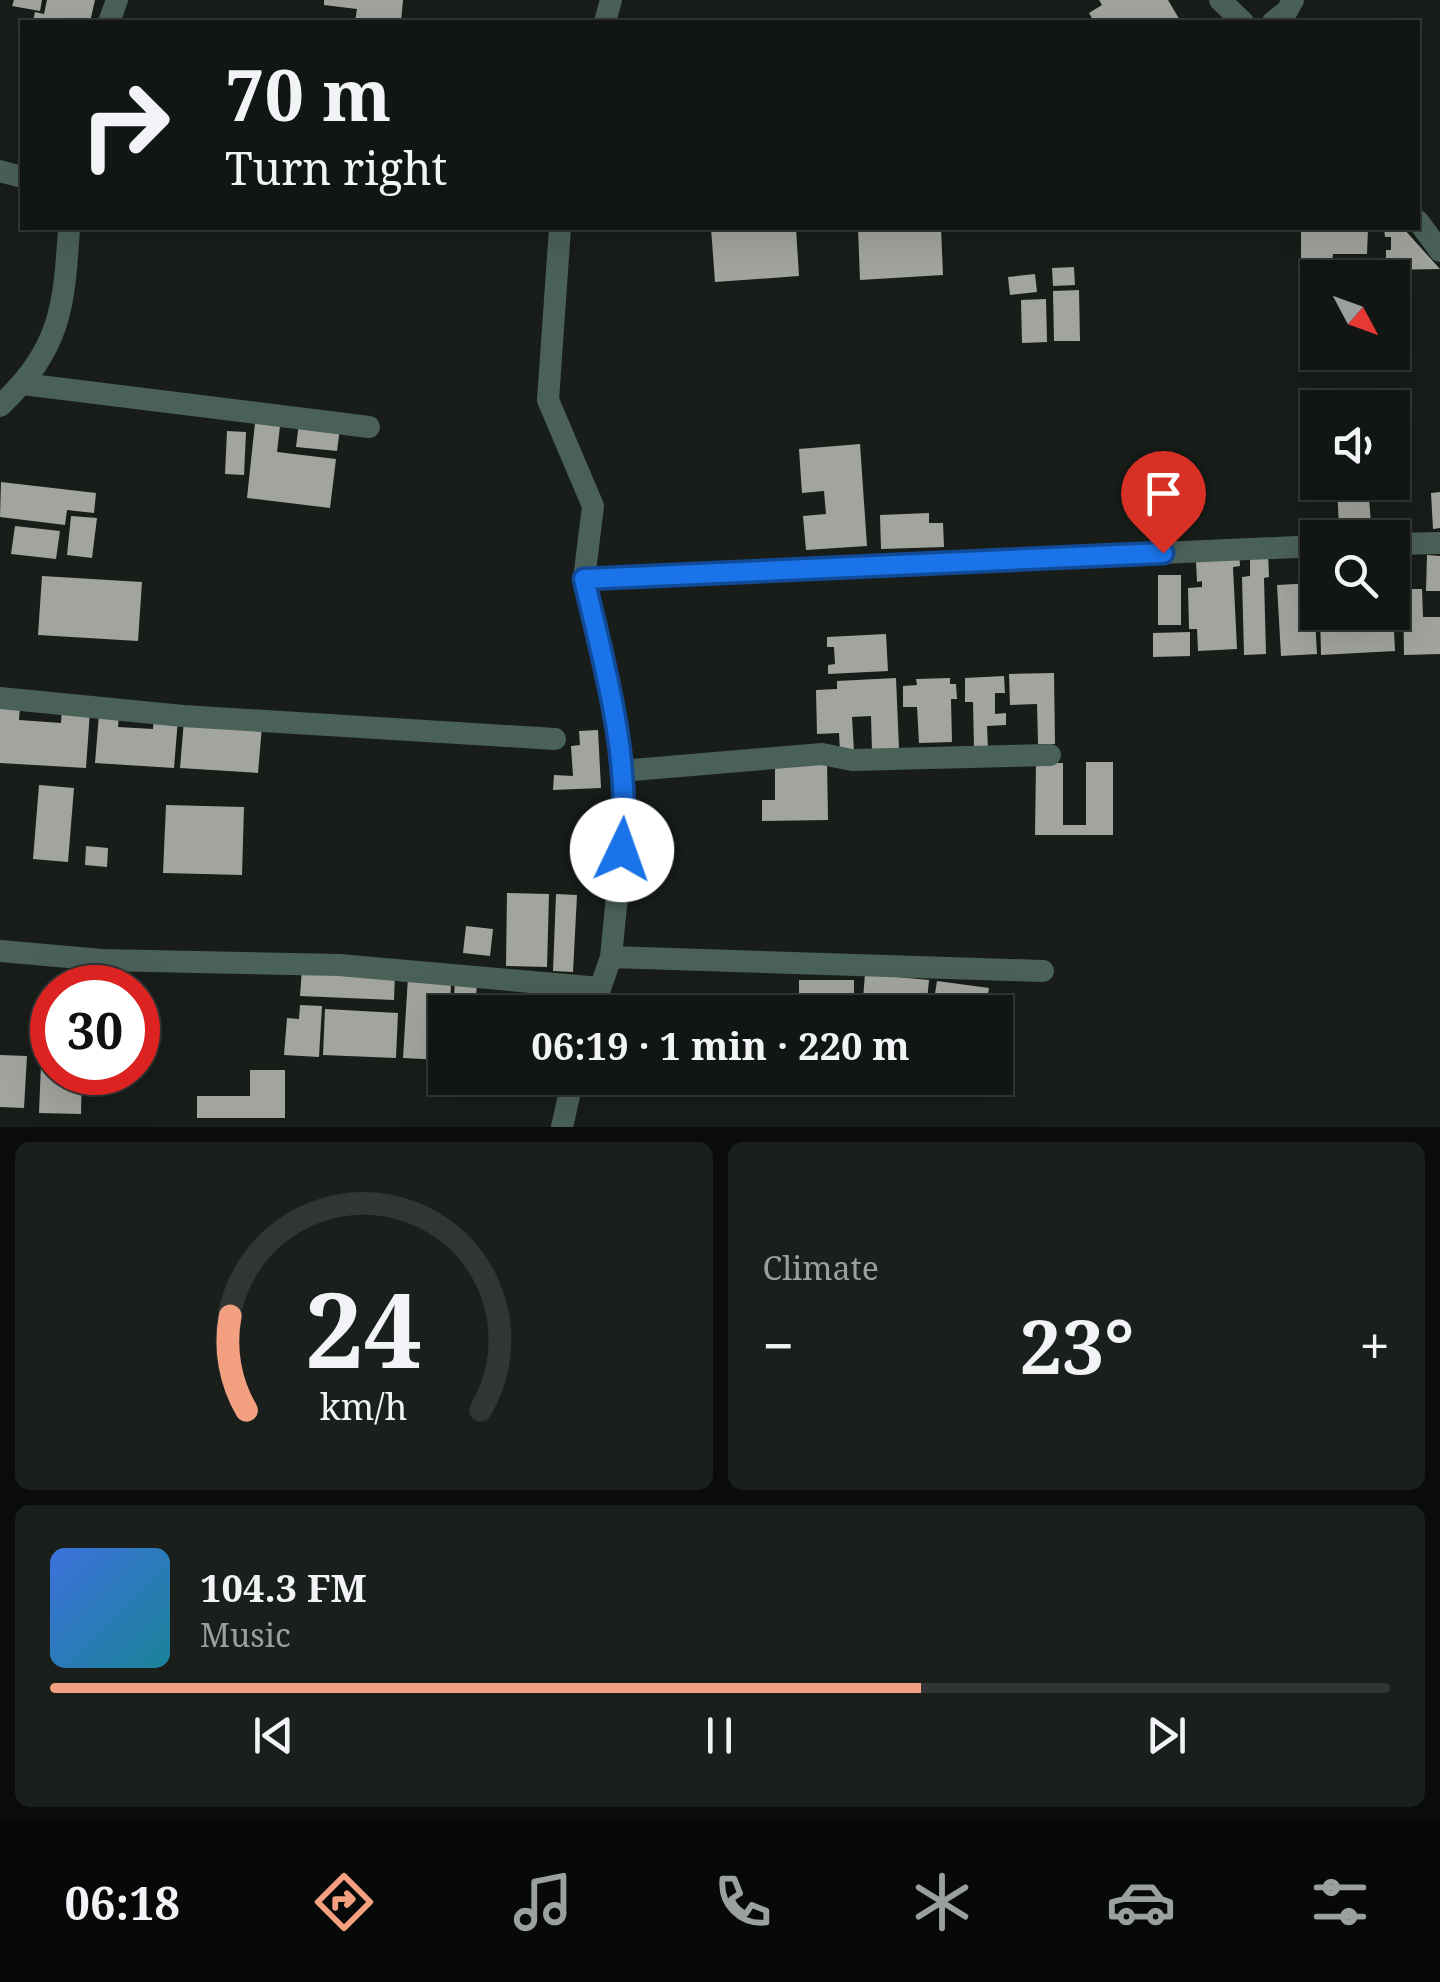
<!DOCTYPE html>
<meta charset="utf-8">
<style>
:root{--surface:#121613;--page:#1b1f1c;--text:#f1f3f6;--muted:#9c9fa0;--line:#313533;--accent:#f2a080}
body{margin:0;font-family:"Noto Serif",serif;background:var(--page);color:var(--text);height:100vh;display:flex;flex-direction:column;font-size:38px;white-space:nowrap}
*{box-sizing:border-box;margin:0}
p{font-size:32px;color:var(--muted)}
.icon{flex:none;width:55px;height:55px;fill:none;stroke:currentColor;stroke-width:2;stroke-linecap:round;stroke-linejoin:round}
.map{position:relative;height:1127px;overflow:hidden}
.sheet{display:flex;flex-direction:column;gap:15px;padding:15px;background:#0a0c0a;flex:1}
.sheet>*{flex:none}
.hud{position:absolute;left:20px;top:20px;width:1400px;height:210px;border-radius:0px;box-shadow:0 10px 40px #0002,0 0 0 2px var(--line);background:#121613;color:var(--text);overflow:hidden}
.needle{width:65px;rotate:131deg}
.fabs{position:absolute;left:1300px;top:260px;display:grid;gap:20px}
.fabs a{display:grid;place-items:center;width:110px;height:110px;border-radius:0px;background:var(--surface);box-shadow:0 10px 40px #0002,0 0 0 2px var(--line);font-size:50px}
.speed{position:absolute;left:30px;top:965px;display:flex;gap:20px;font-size:50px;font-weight:700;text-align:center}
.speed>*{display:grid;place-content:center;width:130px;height:130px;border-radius:50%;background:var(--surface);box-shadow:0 10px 40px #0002,0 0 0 2px var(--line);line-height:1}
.speed .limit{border:15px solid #d22;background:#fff;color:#111}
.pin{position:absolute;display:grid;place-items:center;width:85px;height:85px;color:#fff;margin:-102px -42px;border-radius:50% 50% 50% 0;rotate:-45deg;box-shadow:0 0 10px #0007}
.pin .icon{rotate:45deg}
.me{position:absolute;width:110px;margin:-55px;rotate:3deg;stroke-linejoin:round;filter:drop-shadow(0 0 8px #0008)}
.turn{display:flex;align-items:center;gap:35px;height:210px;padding:0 40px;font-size:45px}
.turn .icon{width:130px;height:130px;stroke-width:2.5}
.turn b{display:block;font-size:70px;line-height:85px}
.big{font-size:75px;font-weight:700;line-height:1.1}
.sheet .tile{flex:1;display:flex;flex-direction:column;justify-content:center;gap:15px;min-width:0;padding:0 35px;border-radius:15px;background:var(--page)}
.sheet .dial{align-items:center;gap:0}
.dial svg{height:260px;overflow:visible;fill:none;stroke:var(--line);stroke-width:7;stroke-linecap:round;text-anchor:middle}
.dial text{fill:var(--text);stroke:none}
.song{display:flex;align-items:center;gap:30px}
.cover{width:120px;height:120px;border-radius:15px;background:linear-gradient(135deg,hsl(220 70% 55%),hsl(190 70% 35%))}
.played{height:10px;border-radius:5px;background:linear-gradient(90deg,var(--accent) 65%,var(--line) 65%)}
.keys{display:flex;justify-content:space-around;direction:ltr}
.heat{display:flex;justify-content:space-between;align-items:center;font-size:55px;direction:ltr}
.sheet .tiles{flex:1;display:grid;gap:15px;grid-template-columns:1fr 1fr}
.tile:last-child{grid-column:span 2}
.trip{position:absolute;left:428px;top:995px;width:585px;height:100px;border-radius:0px;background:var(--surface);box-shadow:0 10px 40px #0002,0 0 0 2px var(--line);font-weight:700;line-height:100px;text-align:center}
.dock{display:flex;height:160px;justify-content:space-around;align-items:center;background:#070908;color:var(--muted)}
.dock .icon{width:70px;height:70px}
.dock .active{color:var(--accent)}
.dock b{font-size:45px;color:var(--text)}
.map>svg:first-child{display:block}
.building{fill:#a2a59e}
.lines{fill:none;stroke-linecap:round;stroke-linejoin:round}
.street{stroke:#4a6159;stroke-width:22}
.route-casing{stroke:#114b97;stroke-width:25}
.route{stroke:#1a73e8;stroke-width:18}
</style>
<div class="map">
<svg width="1440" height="1127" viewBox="0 0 1440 1127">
<rect width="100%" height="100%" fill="#181d19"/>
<path class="building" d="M14 0H42L40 11 12 6Z
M47 0H95L90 22H33L35 12 44 14Z
M324 0H403L401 22H355L357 9 324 5Z
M1099 0H1168L1181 22H1094L1089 13 1102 5Z
M711 228H796L799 276 715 282Z
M858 228H941L943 275 860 280Z
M1307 228H1368L1367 254H1333L1332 261H1301V231H1307Z
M1384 228H1403L1440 269 1386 270V250H1391V237H1385Z
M1074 267 1075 285 1053 286 1052 268Z
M1035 274 1037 292 1010 295 1008 277Z
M1079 290 1080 341H1054L1053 291Z
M1046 299 1047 342 1022 343 1021 300Z
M255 423 280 426 277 452 336 459 330 508 247 498Z
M299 423 340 428 337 451 296 447Z
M227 431 246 432 244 475 225 474Z
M860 444 867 546 806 550 803 516 826 514 824 491 802 493 799 449Z
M1 482 96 493 94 513 67 510 65 525 0 517Z
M1368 485 1371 524 1339 527 1337 487Z
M1440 492V528L1433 529 1431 493Z
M929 513V523H943L944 547 881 549 880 515Z
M71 516 97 518 92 558 67 555Z
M15 526 60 531 56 559 11 554Z
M1239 552 1240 566 1233 567 1237 649 1198 651 1197 629H1189L1188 588 1202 587V581L1197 582 1196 561Z
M1268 552 1269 577 1264 578 1266 654 1244 655 1242 577 1250 576V553Z
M1427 555 1440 556V591H1426Z
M1158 575H1181V625H1158Z
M42 576 142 582 138 641 38 635Z
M1313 583 1317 654 1281 656 1277 585Z
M1403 589H1422L1423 617H1440V654L1404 655Z
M1320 612H1393L1395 651 1321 655Z
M1190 632V656L1153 657V633Z
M886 634 888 671 828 674V665L835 664 834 647H827V637Z
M1054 673 1055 744H1038L1037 704 1010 705 1009 674Z
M1004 676 1005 693H995V714L1006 713V725L987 726 988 749H974L973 702H965V678Z
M896 678 899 749 872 751 871 716 852 717 854 752H840L839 733 817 734 816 690 837 689V681Z
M950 678V684H956L957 699H951L952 742 919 743 917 707H903V686L917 685 916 679Z
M0 704 20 706 19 720 61 723 62 709 90 711 86 768 0 763Z
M99 714 119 715 118 727 153 729 154 717 178 719 174 768 95 763Z
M184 720 262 726 258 773 180 768Z
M598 730 601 788 553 790 554 775 573 776 571 746 580 745 579 731Z
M827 760 828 820 762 821V800H775V761Z
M1086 762H1113V835H1035L1036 763H1063V825H1086Z
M39 785 74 788 68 862 33 859Z
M166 805 244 807 242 875 163 873Z
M86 846 108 848 107 867 85 865Z
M507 893 549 894 547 967 506 966Z
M556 894 577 895 573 972 553 971Z
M466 926 493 929 490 956 463 953Z
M302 969 395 973 394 1000 300 996Z
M865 974 929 980 926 1012H862Z
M408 977 451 980 450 1012H445V1060L403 1058Z
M799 980H854V1012H799Z
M455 981 477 982 475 1012H453Z
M937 981 989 988 985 1012H932Z
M300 1005 322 1006 319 1057 284 1055 287 1018 299 1019Z
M325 1009 398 1013 396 1058 323 1055Z
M0 1055 27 1056 24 1108 0 1107Z
M41 1064H52V1072H82L81 1114 39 1113Z
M250 1070H285V1118H197V1096H250Z"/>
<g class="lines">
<path class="street" d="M1220 0 1243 22
M109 22 117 0
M605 22 611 0
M1273 22 1287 11 1293 0
M0 171 22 177
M1418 221 1440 251
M560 228 548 400 593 506 584 579 616 719 625 814 611 957 592 1012
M23 384 369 427
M0 406C61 348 64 308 69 228
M1392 544 1440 543
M584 579 1318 546
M0 698 183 716 555 739
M621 771 822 754 852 760 1050 755
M0 951 102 960 339 965 600 988
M611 957 1043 971
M562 1127 573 1078"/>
</g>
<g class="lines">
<defs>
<path id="route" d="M622 850C631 758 605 668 584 579L1163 553"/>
</defs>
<use href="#route" class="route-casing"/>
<use href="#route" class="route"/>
</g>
</svg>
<div class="fabs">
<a><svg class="needle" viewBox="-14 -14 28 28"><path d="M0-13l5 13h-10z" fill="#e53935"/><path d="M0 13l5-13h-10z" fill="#9c9fa0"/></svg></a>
<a><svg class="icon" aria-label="sound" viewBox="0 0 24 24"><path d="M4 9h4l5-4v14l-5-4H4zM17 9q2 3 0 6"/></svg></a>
<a><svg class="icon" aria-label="search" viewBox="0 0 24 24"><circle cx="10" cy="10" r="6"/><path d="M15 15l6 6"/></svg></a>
</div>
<div class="speed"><div class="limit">30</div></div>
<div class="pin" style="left:1163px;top:553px;background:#d93025"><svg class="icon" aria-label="arrive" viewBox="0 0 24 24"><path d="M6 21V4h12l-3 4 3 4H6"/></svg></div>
<svg class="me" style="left:622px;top:850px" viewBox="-20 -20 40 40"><circle r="19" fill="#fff"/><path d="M0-13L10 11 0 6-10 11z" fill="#1a73e8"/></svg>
<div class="trip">06:19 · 1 min · 220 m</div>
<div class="hud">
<div class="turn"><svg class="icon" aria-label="right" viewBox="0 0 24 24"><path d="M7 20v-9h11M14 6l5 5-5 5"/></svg><div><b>70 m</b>Turn right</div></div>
</div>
</div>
<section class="sheet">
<div class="tiles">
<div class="tile dial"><svg viewBox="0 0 100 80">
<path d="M14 69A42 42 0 1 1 86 69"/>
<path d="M14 69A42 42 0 0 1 9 40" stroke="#f2a080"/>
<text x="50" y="56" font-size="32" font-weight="700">24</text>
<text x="50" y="72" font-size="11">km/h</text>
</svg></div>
<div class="tile"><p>Climate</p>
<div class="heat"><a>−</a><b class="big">23°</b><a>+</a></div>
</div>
<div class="tile">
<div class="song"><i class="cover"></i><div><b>104.3 FM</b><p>Music</p></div></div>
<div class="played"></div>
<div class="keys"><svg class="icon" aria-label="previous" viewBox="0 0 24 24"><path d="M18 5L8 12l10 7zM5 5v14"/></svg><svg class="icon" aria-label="pause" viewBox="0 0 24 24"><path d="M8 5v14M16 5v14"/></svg><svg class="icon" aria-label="next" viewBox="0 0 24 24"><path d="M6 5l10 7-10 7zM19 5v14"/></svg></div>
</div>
</div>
</section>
<nav class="dock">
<b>06:18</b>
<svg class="icon active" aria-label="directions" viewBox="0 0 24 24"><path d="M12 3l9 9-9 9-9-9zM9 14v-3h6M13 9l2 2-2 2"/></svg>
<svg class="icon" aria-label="music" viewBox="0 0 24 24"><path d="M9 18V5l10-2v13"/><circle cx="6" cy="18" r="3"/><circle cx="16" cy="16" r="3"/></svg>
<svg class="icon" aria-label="phone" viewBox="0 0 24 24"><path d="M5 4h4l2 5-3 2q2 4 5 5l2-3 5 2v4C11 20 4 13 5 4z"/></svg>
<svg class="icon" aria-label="climate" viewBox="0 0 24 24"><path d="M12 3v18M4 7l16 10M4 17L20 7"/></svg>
<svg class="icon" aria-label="car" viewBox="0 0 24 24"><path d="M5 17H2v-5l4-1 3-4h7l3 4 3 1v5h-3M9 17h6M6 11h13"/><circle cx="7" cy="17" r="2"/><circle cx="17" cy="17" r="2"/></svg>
<svg class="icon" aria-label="filters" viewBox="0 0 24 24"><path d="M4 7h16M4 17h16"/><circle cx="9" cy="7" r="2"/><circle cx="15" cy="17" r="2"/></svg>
</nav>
